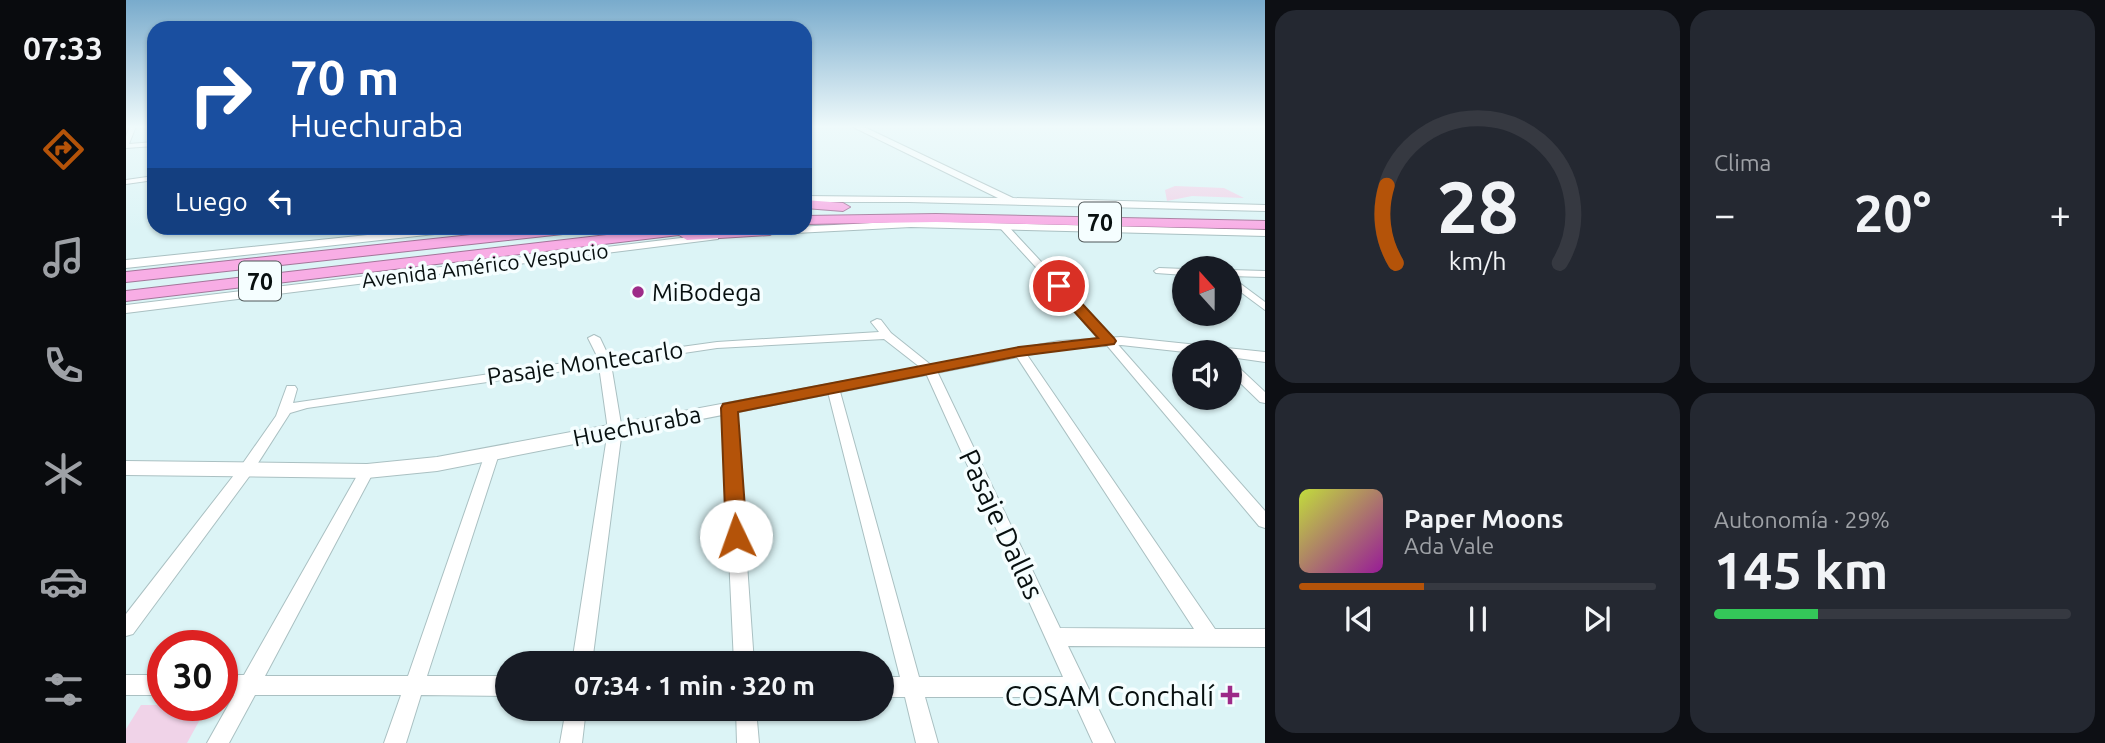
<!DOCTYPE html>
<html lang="es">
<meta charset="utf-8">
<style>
:root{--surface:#171b24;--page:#242831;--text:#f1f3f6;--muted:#9ea1a6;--line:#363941;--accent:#b45309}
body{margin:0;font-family:Ubuntu,sans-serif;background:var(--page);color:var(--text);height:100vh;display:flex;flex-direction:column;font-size:26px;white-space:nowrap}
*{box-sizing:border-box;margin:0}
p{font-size:23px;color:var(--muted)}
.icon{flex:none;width:38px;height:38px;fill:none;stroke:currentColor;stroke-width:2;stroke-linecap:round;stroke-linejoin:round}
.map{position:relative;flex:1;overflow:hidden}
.sheet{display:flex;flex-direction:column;gap:10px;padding:10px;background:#0d0f14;width:840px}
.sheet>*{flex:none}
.top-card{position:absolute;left:21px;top:21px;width:665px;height:214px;border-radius:21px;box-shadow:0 2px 5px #0004;background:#1a4fa0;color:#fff;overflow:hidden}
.needle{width:46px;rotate:339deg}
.buttons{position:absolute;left:1046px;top:256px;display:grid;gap:14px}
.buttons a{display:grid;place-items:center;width:70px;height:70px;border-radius:50%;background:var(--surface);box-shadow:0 2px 5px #0004;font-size:35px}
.speed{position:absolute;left:21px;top:630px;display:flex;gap:14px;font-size:35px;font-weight:700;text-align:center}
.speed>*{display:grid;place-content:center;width:91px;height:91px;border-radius:50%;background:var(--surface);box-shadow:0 2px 5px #0004;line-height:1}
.speed .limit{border:10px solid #d22;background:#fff;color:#111}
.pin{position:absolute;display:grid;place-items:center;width:60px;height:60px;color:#fff;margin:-30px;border:4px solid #fff;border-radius:50%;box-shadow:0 2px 7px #0007}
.me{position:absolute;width:77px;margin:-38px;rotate:357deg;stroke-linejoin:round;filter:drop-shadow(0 0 5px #0008)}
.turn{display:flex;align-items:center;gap:24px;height:147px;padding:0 28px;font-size:32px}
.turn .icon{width:91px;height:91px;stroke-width:2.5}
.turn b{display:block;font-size:49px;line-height:60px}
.then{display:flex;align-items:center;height:66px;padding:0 28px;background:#0003;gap:14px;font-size:26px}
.big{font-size:52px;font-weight:700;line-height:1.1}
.sheet .tile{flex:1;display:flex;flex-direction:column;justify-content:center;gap:10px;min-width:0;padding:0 24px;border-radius:21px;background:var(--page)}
.sheet .dial{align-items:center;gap:0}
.dial svg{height:182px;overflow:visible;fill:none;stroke:var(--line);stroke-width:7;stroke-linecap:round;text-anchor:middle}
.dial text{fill:var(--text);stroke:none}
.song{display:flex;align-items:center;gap:21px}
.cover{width:84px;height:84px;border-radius:10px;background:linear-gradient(135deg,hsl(70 70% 55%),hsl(300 70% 35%))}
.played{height:7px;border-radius:4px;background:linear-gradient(90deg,var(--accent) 35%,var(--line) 35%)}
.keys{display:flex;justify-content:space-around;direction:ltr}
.heat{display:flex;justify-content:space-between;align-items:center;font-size:38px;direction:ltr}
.charge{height:10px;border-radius:5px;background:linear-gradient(90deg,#34c759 29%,var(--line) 0)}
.sheet .tiles{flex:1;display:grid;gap:10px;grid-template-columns:repeat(2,1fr)}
.trip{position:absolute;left:369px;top:651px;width:399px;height:70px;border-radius:35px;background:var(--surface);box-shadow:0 2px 5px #0004;font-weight:700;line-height:70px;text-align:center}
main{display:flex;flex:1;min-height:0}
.tabs{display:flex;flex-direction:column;width:126px;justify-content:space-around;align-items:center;background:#090b0e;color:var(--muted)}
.tabs .icon{width:49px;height:49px}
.tabs .selected{color:var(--accent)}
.tabs b{font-size:32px;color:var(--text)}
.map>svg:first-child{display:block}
.green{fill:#f0d3e8}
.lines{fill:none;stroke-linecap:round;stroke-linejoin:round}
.street-casing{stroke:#aac0c2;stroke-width:2}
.secondary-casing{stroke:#aac0c2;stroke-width:2}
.highway-casing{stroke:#a4769a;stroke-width:2}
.street{fill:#fff;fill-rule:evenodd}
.secondary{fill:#fff;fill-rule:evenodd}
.highway{fill:#f8ade5;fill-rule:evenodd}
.route{fill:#b45309;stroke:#753606;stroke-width:2}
.poi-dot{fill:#9d2b88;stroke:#f5feff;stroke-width:2.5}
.labels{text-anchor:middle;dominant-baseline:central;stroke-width:7;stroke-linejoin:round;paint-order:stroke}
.far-street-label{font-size:21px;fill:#081010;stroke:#f5feff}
.shield{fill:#f5feff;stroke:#4f5758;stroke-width:2}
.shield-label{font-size:23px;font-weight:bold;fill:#081010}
.poi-label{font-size:24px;fill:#081010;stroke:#f5feff;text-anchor:start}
.street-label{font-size:24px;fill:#081010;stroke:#f5feff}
.near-street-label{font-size:28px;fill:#081010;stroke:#f5feff}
.near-poi-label{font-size:28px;fill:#081010;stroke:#f5feff;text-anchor:end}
</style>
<main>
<nav class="tabs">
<b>07:33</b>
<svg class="icon selected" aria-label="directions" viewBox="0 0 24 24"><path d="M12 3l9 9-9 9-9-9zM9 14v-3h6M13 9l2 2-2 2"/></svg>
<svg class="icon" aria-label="music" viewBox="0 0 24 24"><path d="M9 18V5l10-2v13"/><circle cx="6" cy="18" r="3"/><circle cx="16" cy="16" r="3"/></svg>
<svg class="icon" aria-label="phone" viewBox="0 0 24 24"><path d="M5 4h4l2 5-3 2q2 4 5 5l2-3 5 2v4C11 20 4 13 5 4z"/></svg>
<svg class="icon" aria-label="climate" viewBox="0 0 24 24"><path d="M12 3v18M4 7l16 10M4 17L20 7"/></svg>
<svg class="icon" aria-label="car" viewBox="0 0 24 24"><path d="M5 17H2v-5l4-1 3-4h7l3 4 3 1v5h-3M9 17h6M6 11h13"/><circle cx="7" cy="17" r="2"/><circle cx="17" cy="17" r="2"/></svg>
<svg class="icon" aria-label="filters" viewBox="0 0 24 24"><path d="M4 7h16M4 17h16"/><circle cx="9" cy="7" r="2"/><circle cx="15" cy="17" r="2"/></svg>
</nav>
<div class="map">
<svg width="1139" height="743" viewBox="0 0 1139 743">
<rect width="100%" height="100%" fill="#dcf4f6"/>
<path class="green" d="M1049 186 1098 188 1118 198 1066 196 1041 201 1039 190Z
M15 705H82L61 743H0V729Z"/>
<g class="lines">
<defs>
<path id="street" d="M4 126H10L3 144 28 142V146L0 148V136Z
M28 176V180L0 184V180Z
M878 224 881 225 987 339 1139 511V528L1133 526 979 343 875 229V225Z
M1033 268 1059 269V275L1030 273 1028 271Z
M1104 270 1139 271V277L1104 276Z
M1104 276 1139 302V310L1104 284Z
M751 319 755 320 765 333 810 369 934 628 1068 629 887 351 893 347 897 349 1089 629H1139V647L942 646 989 743H967L946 697H799L812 743H790L779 697H756V677H774L701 388 703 385 707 384 713 388 793 677H937L799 371 758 339 591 348 485 364 496 430 466 663H446L482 430 473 366 181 408 164 413 125 474 7 634 0 636V614L115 466 150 416 161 386H169L171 389 167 403 472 358 462 338 468 335 474 338 483 357 591 342 753 332 745 322Z
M1104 362 1108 363 1139 392V403L1134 402 1104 373Z
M603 404 610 408 628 663H608L596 408Z
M366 449 371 450 373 454 301 676H382V696L295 695 280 743H258L275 695H129L103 743H81L108 695H96V675H118L236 467 241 466 246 467 248 471 139 676H282L359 454 361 450Z
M0 675H37V695H0Z
M440 709H460L456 743H434Z
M610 709H630L633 743H611Z"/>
<path id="secondary" d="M725 126H736L887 198 1139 205V211L783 202H679V196L872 198Z
M785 221 1139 230V236L785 227 631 235 625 232 631 229Z
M309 228H342L336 231 0 268V260Z
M588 234 592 235V239L0 313V305Z
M995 337 1139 352V362L1104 357V352H1059L995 345 933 349 311 471 241 478 0 475V461L241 464 311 457 933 341Z"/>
<path id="highway" d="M679 200 717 203 724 207 717 211 679 208Z
M810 214 1139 221V229L810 222 679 224V216Z
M409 228H454L446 233 0 282V272Z
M541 228H650L652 230 644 235 561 240 553 235 0 301V291Z"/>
</defs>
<use href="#street" class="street-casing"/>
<use href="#secondary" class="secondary-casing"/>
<use href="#highway" class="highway-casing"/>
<use href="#street" class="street"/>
<use href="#secondary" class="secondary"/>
<use href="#highway" class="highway"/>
</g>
<linearGradient id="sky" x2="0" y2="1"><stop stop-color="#79abcc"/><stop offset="0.55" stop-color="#effafb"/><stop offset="1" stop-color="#effafb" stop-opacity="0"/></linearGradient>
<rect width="1139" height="230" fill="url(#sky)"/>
<path class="route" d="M933 282 937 283 988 338 990 341 988 344 893 356 612 412 621 536 618 542 610 544 603 542 600 536 595 408 597 404 893 347 972 338 928 289V283Z"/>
<g class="poi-dot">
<circle cx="512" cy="292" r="7"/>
<path d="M1100.5 684.5h7v7h7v7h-7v7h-7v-7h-7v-7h7z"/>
</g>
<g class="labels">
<g class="far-street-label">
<text transform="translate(359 265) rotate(-7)">Avenida Américo Vespucio</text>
</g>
<g class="shield">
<rect x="953" y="202.5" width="42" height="39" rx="5"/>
<rect x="113" y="261.5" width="42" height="39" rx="5"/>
</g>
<g class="shield-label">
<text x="974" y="222">70</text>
<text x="134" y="281">70</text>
</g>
<g class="poi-label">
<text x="526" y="292">MiBodega</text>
</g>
<g class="street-label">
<text transform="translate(459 363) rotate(-8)">Pasaje Montecarlo</text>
<text transform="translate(511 426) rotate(-11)">Huechuraba</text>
</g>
<g class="near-street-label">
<text transform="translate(876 524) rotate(65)">Pasaje Dallas</text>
</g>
<g class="near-poi-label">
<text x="1088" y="695">COSAM Conchalí</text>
</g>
</g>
</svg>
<div class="buttons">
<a><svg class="needle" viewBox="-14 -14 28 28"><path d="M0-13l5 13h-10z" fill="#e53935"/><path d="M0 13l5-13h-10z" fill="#9ea1a6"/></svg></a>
<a><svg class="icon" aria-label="sound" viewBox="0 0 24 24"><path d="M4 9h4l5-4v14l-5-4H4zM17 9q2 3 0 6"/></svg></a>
</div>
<div class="speed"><div class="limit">30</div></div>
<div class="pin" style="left:933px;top:286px;background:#d93025"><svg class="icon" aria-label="arrive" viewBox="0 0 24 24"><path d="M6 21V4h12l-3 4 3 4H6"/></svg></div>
<svg class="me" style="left:610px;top:536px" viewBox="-20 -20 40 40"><circle r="19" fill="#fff"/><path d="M0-13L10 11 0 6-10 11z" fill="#b45309"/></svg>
<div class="trip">07:34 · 1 min · 320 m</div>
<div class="top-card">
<div class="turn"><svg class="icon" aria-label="right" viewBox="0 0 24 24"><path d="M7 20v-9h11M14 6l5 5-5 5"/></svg><div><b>70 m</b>Huechuraba</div></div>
<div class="then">Luego<svg class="icon" aria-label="left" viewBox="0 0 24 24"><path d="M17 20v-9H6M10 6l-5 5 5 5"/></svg></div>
</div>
</div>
<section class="sheet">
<div class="tiles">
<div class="tile dial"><svg viewBox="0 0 100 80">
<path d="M14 69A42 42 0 1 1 86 69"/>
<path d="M14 69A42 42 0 0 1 10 35" stroke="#b45309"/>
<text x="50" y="56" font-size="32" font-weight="700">28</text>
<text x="50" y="72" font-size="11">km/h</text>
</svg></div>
<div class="tile"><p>Clima</p>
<div class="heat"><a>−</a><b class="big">20°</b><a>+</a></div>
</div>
<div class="tile">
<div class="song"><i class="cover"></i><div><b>Paper Moons</b><p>Ada Vale</p></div></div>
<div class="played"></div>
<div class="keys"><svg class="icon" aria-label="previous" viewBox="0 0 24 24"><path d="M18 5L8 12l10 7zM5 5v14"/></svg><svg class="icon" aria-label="pause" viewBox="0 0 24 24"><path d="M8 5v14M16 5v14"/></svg><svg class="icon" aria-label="next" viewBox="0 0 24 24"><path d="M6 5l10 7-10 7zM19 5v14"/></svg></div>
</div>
<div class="tile"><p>Autonomía · 29%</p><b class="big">145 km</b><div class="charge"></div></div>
</div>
</section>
</main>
